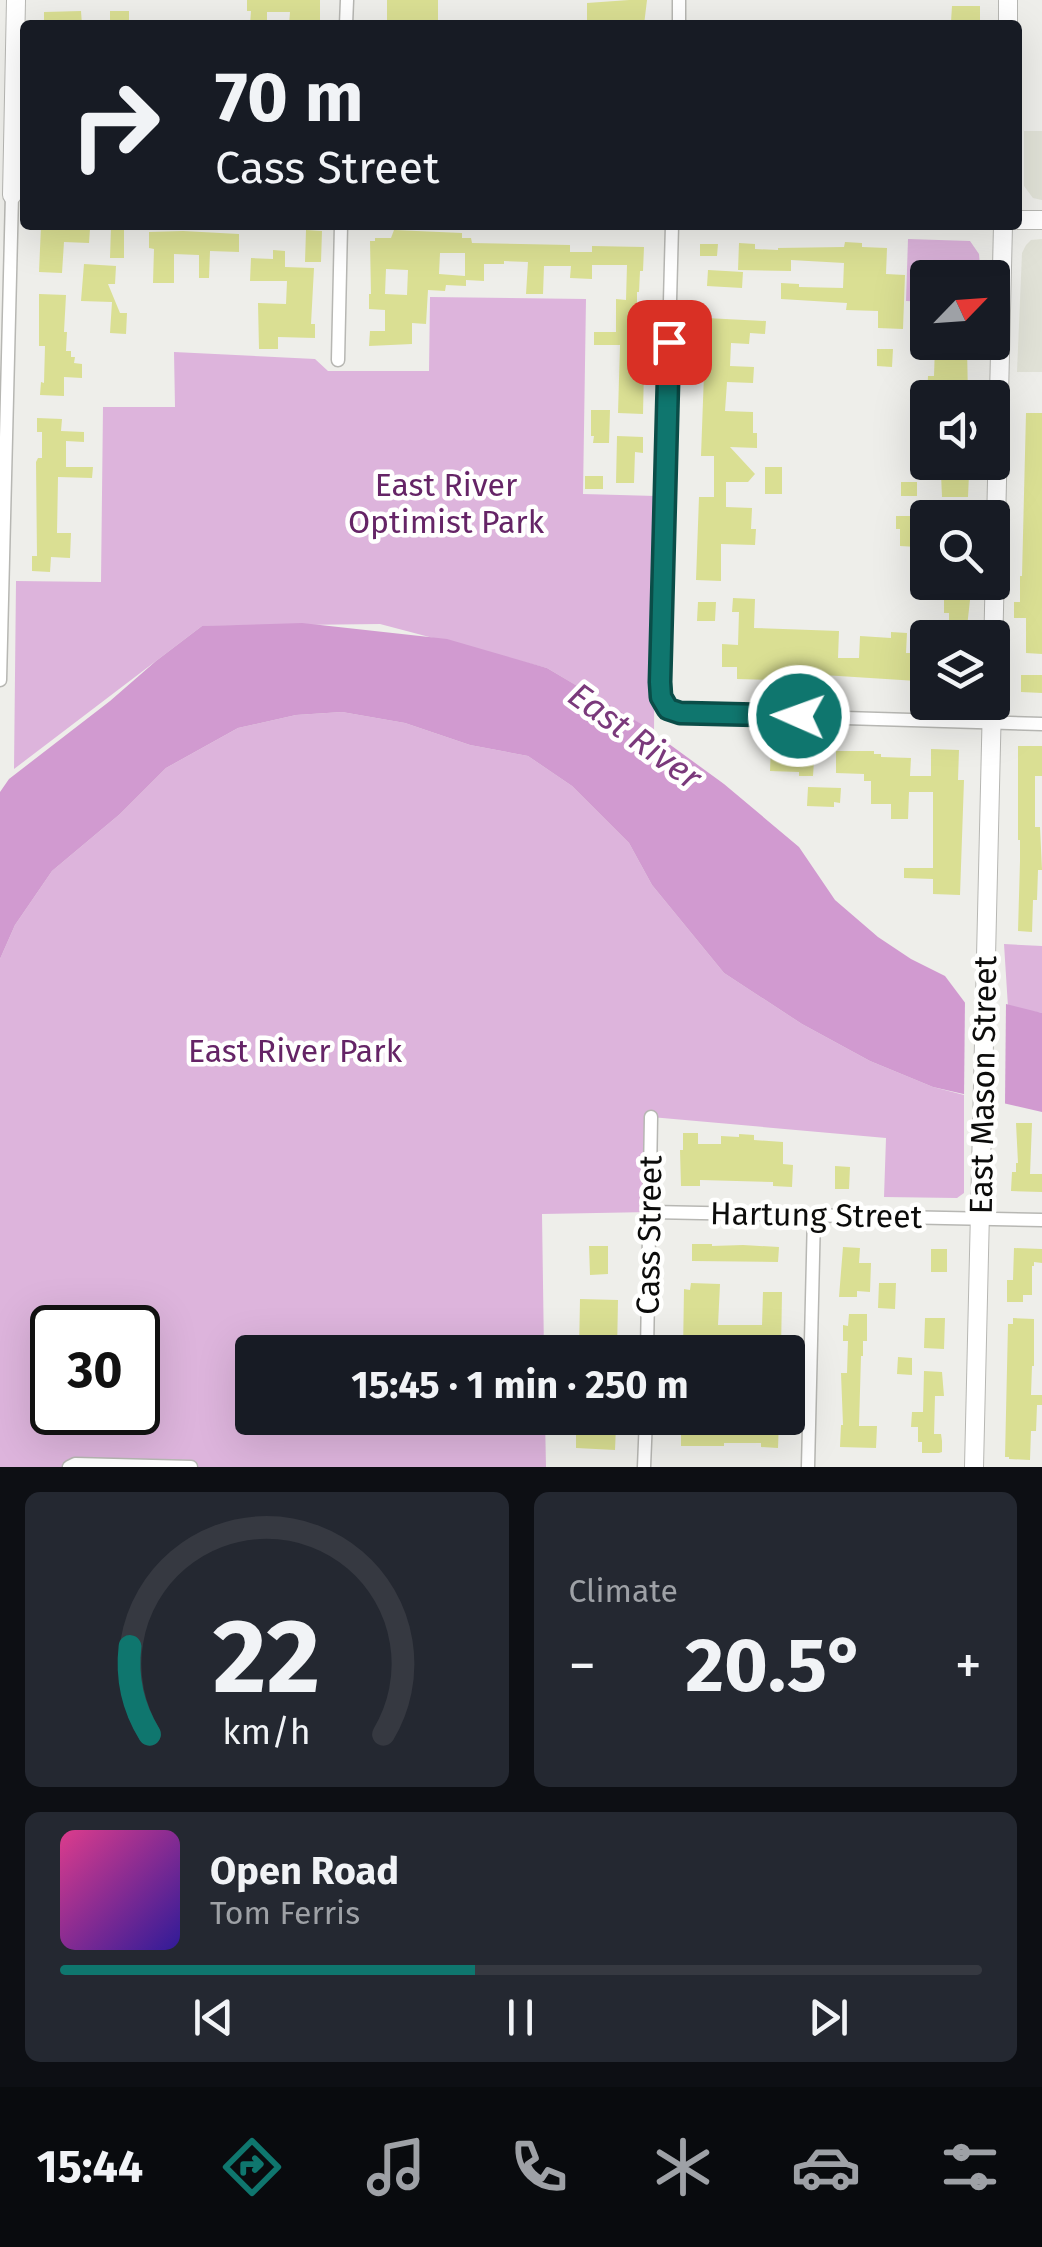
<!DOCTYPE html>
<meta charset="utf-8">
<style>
:root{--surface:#171b24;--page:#242831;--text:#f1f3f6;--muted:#9ea1a6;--line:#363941;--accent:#0f766e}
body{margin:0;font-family:"Fira Sans",sans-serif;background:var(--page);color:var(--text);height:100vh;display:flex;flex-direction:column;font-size:38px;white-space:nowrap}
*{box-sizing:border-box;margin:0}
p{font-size:32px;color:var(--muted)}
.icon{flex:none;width:55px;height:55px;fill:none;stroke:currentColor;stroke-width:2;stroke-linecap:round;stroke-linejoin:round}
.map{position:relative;height:1467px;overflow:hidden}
.details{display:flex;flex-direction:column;gap:25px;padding:25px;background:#0d0f14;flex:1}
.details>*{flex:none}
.banner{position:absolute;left:20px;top:20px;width:1002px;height:210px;border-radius:10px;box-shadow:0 10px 40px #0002;background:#171b24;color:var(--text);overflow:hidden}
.needle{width:65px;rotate:65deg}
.controls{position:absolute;left:910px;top:260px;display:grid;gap:20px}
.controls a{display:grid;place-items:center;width:100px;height:100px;border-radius:10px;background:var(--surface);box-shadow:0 10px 40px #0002;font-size:50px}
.speed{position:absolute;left:30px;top:1305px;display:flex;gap:20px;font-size:50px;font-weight:700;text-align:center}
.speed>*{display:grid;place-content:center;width:130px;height:130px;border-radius:50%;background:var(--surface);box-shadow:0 10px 40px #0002;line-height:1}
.speed .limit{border:5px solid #111;border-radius:15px;background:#fff;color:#111}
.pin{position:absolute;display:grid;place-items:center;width:85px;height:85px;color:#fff;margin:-42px;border-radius:20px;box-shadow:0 5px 15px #0006}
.me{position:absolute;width:110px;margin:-55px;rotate:272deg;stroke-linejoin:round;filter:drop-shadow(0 0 8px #0008)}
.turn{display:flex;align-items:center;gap:35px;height:210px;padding:0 30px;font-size:45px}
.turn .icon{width:130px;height:130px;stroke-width:2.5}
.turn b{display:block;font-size:70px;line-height:85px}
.big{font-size:75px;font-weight:700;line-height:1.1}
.details .widget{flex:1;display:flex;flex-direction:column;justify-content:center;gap:15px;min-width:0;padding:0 35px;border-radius:15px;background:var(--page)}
.details .dial{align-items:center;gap:0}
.dial svg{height:260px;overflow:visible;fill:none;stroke:var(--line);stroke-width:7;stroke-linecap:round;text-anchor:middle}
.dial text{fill:var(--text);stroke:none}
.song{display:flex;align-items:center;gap:30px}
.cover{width:120px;height:120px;border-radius:15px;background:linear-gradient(135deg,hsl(330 70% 55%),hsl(250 70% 35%))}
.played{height:10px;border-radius:5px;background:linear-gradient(90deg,var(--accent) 45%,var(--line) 45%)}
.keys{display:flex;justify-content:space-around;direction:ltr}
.heat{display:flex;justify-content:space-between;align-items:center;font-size:55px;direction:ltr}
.details .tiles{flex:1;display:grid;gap:25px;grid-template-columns:1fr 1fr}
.widget:last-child{grid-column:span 2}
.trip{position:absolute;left:235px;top:1335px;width:570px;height:100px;border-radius:10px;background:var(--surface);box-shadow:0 10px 40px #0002;font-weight:700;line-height:100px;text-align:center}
.tab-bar{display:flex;height:160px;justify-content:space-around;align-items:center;background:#090b0e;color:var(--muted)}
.tab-bar .icon{width:70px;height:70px}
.tab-bar .current{color:var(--accent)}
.tab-bar b{font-size:45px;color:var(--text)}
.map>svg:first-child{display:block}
.built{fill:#e1e2d7}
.green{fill:#ddb4dc;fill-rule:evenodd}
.water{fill:#d19ad0}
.pier{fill:#eeeeea}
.building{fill:#dadf93;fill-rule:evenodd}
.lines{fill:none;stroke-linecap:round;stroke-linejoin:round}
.street-casing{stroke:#b7b7b3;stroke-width:15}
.secondary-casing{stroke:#b7b7b3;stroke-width:20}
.street{stroke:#fff;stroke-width:12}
.secondary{stroke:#fff;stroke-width:18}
.route-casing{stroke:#0a4d48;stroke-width:25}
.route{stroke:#0f766e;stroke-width:18}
.labels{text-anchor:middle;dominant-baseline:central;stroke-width:9;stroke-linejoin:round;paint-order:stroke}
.park-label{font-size:32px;fill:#652466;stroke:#fffffe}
.street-label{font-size:32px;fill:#0c0c0b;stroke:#fffffe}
.water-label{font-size:35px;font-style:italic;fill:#7a397b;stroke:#fffffe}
</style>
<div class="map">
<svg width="1042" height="1467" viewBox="0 0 1042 1467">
<rect width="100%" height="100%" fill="#eeeeea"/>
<path class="built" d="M1024 131H1042V200L1033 198 1024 186Z
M1042 239V372H1017L1022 253 1026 245 1031 240Z"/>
<path class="green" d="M908 239 970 241 979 254 981 277 928 278 927 302 906 301Z
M430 297 586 299 583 494 656 496 654 732 547 668 380 624 202 626 14 769 16 581 101 582 103 407H175L174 352 315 359 328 371H429Z
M342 712 405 723 470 745 528 756 572 786 629 843 652 885 724 973 802 1024 870 1061 933 1087 964 1095V1193L957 1198 884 1197 886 1138 651 1117V1212L542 1214 544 1352H252V1418H545L546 1467H0V959L15 925 52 871 120 814 166 768 238 728 296 715ZM52 1328H138V1412H52Z
M1004 944 1042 946V1013L1008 1007Z"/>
<path class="water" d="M302 623 447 639 547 668 643 725 724 784 799 847 835 900 878 937 911 959 945 976 966 1004 986 999 1042 1013V1112L933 1087 870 1061 802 1024 724 973 652 885 629 843 572 786 528 756 470 745 405 723 342 712 296 715 238 728 166 768 120 814 52 871 15 925 0 959V792L9 779 110 701 156 661 202 626Z"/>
<path class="pier" d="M965 999 1006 1001 1005 1104H983L964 1100Z"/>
<path class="building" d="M247 0H320V25H289L290 12H267V25H250L251 11H247Z
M387 0H438V25H387Z
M629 0H647L644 25H587V3Z
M952 6H980V23L951 22Z
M81 11 82 25 44 24V12Z
M110 11H129V25H110Z
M41 226 90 229 89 243 64 242 62 273 39 272Z
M111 227H124V258H110Z
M306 230 322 231 321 262H305Z
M394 230 462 233V238H471L472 243 570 245V252H592V246L644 247 643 271H640L639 292H637V368H644L643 414 618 413 620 345H594V332H616V299L626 300 627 265H592V279L570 278 571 266H544L543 294H526L528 262 504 261V264H484V281L466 280V286L446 285 445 291 428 290 426 324 412 323V344L369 346 370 331H385V310L369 309V294H371L370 241H375V238H391ZM440 253H465V276L439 274ZM386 269 408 270 407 295 385 294Z
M183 231 239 234V252L210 251 209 278H199V255L174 254V283H153L154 249 149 248V232Z
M845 242 862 243V247L887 248 886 274 905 275 903 329 878 328V311L846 310 847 303 781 299V283L799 284V287L843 288 844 263 791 260V271L738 270 739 243 755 244V249L778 250V248L844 247Z
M700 244H718L717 256H700Z
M273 250 285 251V267L314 268 311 324H315V338L278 337V349H259L258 303 286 304 287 281H250L251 258 273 259Z
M84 264 116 266 115 284H108L120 313H127L126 334 110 333 112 302 81 301Z
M708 270 743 272 742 288 707 286Z
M39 294 66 295 64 332H67L66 351H71V357H75L74 363 82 364V378L64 377V396L40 395 41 382 44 383 45 346H39Z
M706 318 766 321 765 334 750 333 749 344 731 343 730 366 754 367 753 383 727 382 725 411 753 412V433H757V448L730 447 755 474 748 482H726V507L752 508 751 529H756L755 545 721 544V581L696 580 699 497H714V456H701Z
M935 345 961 346V348H967L968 396 927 395 928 376H934Z
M877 349H893L892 367 877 366Z
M591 410H610L609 443H593L594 436H591Z
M1026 413H1042V654L1026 653V618H1014V602H1020V576H1022Z
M37 418 62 419 61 431 84 432V442L66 441V467H93L92 478 58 477 57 533H71L70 558 51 557 50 572 32 571V556H37L36 462 38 458H42V432H37Z
M617 436 643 437V453L635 452 634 483H616Z
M765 467H782V494H765Z
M941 474H969L968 497H942Z
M585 476H603V489H585Z
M901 482H917V496H901Z
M896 516H916L917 547 900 546V529H896Z
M934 582H961V600H970L967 627H949V613H944V598L921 597V586H934Z
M733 598 755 599 754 628 839 631 838 658H859L860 636 891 638V632L907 633 906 653H918L917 681 823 675V681L737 679V667H722V644L738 645 739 612H732Z
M698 602H716L715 621H697Z
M1021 675H1042V693L1021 692Z
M800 745 815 746 813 776H799V772L770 771 771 746 800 747Z
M1018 746H1042V776H1035V827H1040L1042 870H1038L1037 900H1033L1032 932 1018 931 1020 861V840H1018Z
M931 749 959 750 958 780H964L960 895 933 894V879L904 878V868H933V792H909L908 819H891V804H871V781H864V774L836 773V751H874V754H881V757L911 758 910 776H931Z
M808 787 841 788 840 803 834 802V807L807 806Z
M1016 1123H1032L1030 1174H1042V1192L1011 1191 1012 1172H1016V1163H1018Z
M683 1133H698V1144H721V1136L739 1137V1134L754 1135V1140L783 1142V1164L793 1165 792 1187 773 1186V1182L700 1180V1186H681L680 1150H683Z
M835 1166 850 1167 849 1189H835Z
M692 1244H712V1246L743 1245 779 1247 778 1262 692 1261Z
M589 1246H608V1274L590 1275Z
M843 1247 860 1248 859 1263H871L870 1292 857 1291V1297H839Z
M1014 1248 1042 1249V1263L1034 1262V1266H1032V1295H1023V1302H1007V1280H1013Z
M931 1249H947V1272H931Z
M691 1283 720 1284 718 1325H762L763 1292H782L781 1352H764V1340H729V1348H716V1352H683L684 1289 690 1290Z
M879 1283H896L895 1309 878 1308Z
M580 1299 618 1300 617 1352H579Z
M849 1314H867V1341H863V1356H861L859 1426H877L876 1448 840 1447 841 1425H843L841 1373H847L848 1341H843V1325L848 1326Z
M925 1318H945L944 1349 924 1348Z
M1013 1318 1034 1319V1366H1032L1031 1395H1042V1405H1037L1036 1431H1031L1030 1460 1009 1459V1457H1005L1008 1324H1013Z
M898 1357 912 1358V1375L897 1374Z
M924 1371 942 1372 944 1396H935L934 1434H941L942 1441V1452L939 1453H922V1442H918V1427H911L912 1412H923Z
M308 1418H326V1431H307Z
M757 1419 779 1420 778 1448 761 1447V1443H724V1446H681V1427L756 1429Z
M576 1425 616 1426 615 1450 576 1448Z"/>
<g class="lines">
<defs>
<path id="street" d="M346 25 347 0
M679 25V0
M672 225 660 682 661 697 668 709 679 713 1042 724
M338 360 341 225
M0 680 12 195
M651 1212 1042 1220
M647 1352 651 1117
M69 1467 75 1464 191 1467
M644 1467 646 1418
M808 1467 814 1215"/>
<path id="secondary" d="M1008 25V0
M12 195 16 0
M1018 220H1042
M992 695 1003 225
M974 1467 992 702"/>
</defs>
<use href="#street" class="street-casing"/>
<use href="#secondary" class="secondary-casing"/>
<use href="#street" class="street"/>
<use href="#secondary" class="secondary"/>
</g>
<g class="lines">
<defs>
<path id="route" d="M669 342 660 682 661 697 668 709 680 713 799 716"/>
</defs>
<use href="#route" class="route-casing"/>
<use href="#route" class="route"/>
</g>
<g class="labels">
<g class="park-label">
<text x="446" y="485">East River<tspan x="446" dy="37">Optimist Park</tspan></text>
<text x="295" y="1051">East River Park</text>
</g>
<g class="street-label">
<text transform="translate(983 1085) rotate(-89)">East Mason Street</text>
<text transform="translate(816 1215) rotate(1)">Hartung Street</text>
<text transform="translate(649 1235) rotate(-89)">Cass Street</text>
</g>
<g class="water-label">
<text transform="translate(635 736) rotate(36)">East River</text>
</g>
</g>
</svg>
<div class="controls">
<a><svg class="needle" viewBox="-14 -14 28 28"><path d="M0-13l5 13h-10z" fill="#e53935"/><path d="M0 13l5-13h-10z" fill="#9ea1a6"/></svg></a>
<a><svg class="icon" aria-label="sound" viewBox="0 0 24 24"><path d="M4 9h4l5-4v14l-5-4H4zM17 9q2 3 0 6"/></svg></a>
<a><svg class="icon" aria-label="search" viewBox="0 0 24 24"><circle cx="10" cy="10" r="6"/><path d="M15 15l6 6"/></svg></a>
<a><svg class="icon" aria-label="layers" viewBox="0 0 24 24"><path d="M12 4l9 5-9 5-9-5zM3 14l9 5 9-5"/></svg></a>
</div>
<div class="speed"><div class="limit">30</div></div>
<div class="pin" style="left:669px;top:342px;background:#d93025"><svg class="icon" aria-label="arrive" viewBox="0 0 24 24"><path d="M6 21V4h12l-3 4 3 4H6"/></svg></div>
<svg class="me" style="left:799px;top:716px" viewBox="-20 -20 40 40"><circle r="17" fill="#0f766e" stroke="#fff" stroke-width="3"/><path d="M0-11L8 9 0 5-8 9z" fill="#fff"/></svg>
<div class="trip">15:45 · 1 min · 250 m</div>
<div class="banner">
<div class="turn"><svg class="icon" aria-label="right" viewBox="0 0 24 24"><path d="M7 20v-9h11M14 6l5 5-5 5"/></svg><div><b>70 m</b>Cass Street</div></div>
</div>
</div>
<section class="details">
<div class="tiles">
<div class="widget dial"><svg viewBox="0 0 100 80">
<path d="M14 69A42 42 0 1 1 86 69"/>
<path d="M14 69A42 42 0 0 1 8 42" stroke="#0f766e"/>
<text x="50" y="56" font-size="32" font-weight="700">22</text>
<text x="50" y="72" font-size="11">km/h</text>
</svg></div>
<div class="widget"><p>Climate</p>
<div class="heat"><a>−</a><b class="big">20.5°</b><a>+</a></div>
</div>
<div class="widget">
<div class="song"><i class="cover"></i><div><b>Open Road</b><p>Tom Ferris</p></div></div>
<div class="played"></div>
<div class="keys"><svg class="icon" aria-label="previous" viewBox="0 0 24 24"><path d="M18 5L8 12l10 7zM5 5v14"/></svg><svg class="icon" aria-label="pause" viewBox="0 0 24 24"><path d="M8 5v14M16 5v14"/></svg><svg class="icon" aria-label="next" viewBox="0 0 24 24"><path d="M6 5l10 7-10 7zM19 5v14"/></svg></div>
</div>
</div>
</section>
<nav class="tab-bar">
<b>15:44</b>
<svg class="icon current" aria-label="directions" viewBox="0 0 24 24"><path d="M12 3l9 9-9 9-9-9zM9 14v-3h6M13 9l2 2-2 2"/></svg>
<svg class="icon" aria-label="music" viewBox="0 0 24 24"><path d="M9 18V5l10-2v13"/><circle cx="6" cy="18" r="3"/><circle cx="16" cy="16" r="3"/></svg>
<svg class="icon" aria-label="phone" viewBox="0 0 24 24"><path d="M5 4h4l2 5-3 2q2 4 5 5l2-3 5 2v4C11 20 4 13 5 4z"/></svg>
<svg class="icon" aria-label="climate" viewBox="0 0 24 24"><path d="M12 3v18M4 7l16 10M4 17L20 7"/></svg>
<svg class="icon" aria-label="car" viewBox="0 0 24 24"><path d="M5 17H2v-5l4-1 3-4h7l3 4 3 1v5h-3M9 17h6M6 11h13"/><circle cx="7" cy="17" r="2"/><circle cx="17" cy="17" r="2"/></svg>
<svg class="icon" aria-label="filters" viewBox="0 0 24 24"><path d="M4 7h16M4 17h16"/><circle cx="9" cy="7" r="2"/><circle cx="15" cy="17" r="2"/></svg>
</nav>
